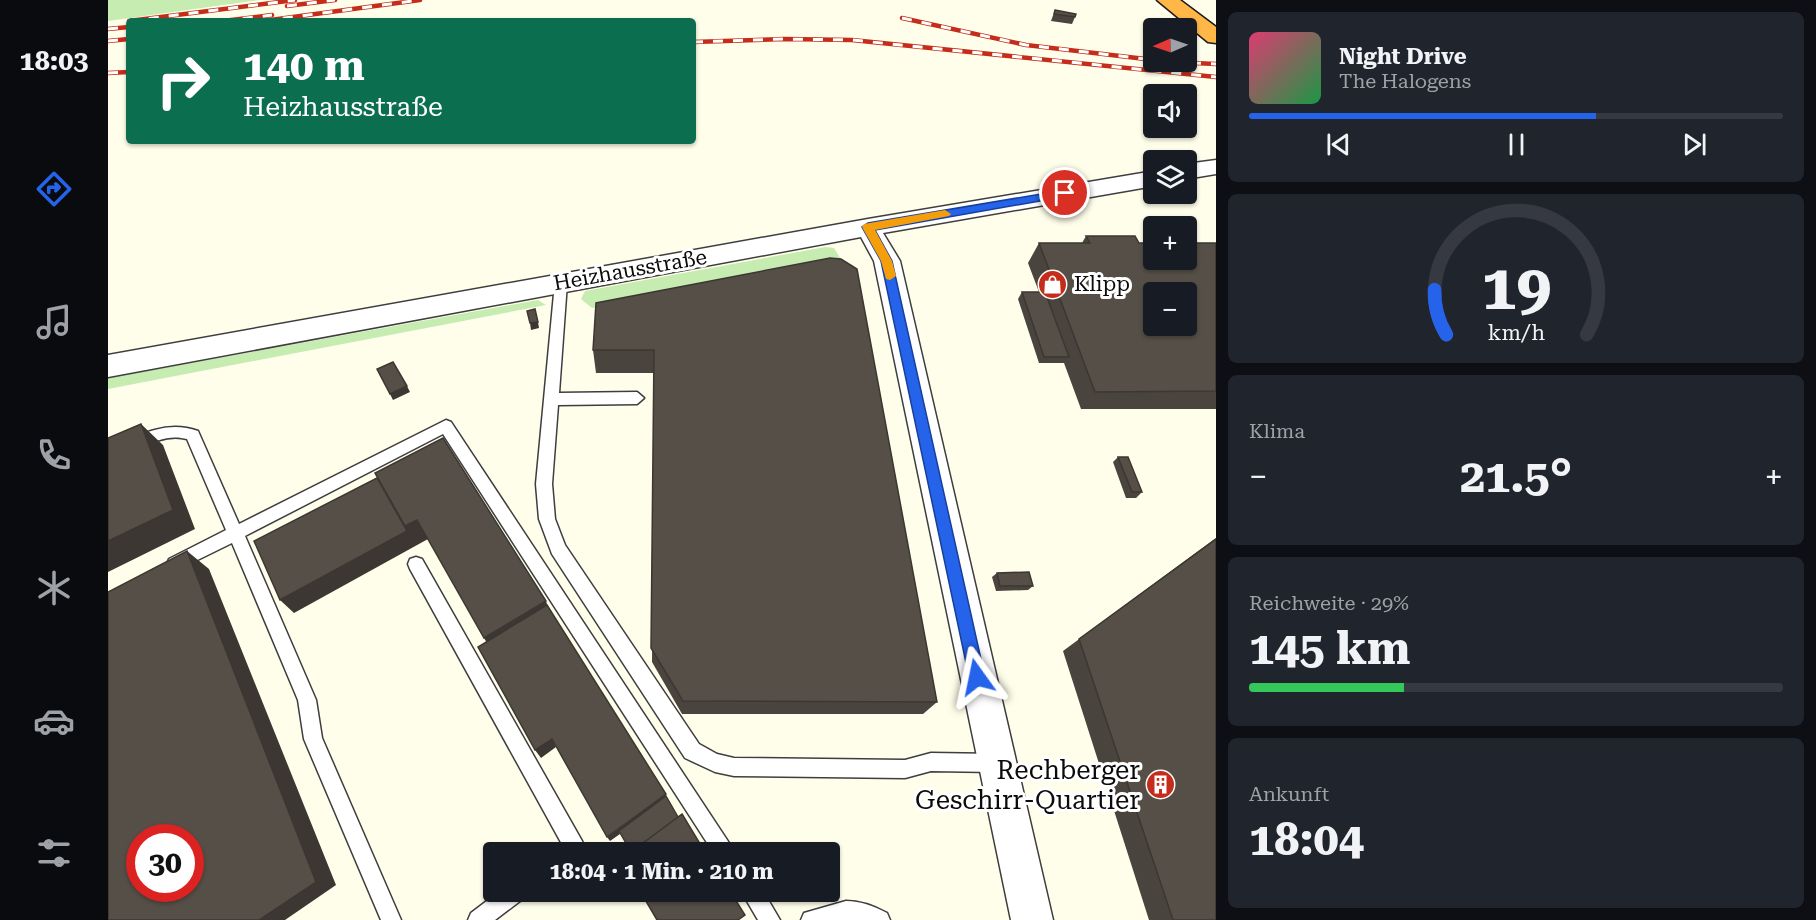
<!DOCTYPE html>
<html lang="de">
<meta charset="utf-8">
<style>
:root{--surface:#171b24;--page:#20242c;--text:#f1f3f6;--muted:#9ea1a6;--line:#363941;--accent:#2563eb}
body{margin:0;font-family:"Roboto Serif",serif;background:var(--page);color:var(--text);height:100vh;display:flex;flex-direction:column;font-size:22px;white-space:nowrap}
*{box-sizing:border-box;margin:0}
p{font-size:20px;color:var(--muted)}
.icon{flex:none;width:33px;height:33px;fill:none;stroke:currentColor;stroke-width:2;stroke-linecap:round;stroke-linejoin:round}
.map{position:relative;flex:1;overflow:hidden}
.drawer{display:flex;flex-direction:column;gap:12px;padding:12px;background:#0d0f14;width:600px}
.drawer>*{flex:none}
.top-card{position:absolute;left:18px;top:18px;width:570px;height:126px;border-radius:6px;box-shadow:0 2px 4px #0004;background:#0b6e4f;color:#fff;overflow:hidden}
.needle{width:39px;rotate:268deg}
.controls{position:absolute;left:1035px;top:18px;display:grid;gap:12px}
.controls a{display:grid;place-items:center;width:54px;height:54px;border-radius:6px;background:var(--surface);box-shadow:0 2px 4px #0004;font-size:30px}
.speed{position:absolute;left:18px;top:824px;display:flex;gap:12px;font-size:30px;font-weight:700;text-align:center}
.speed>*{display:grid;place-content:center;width:78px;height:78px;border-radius:50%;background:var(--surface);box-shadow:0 2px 4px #0004;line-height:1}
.speed .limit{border:9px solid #d22;background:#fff;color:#111}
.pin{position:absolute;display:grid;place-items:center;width:51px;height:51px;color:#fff;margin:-26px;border:3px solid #fff;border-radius:50%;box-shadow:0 2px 6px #0007}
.me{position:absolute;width:66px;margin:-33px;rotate:348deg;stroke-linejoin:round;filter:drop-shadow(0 0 4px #0008)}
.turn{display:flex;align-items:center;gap:21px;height:126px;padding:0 18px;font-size:27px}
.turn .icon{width:78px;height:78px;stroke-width:2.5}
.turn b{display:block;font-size:42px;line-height:51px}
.big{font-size:45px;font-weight:700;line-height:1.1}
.drawer .card{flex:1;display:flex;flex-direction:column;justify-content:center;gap:9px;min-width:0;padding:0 21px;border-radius:9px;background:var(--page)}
.drawer .dial{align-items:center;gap:0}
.dial svg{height:156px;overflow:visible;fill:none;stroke:var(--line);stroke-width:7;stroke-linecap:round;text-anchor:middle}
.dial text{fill:var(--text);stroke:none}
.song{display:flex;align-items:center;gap:18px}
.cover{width:72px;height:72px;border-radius:9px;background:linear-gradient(135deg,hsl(340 70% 55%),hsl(140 70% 35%))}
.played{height:6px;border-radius:3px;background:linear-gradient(90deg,var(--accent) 65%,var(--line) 65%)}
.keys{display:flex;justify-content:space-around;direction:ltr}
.heat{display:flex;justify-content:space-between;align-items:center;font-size:33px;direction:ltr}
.charge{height:9px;border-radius:4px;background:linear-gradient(90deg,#34c759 29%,var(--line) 0)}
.trip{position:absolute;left:375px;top:842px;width:357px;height:60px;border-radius:6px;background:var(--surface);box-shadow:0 2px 4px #0004;font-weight:700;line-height:60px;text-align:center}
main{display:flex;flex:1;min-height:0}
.tabs{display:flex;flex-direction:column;width:108px;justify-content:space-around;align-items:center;background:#090b0e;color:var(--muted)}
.tabs .icon{width:42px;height:42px}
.tabs .current{color:var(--accent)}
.tabs b{font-size:27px;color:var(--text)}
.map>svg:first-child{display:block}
.green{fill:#c6ecb1}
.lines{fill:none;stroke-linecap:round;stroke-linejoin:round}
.service-casing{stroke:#3e3e3e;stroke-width:3}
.minor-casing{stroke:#3e3e3e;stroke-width:3}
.motorway-casing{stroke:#1c1c1c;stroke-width:3}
.service{fill:#fff;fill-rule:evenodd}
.minor{fill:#fff;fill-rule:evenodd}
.motorway{fill:#ffb848;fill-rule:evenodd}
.rail-casing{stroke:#c42d1b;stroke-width:4.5}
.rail{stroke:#fff;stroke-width:3;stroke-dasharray:10;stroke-linecap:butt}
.wall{fill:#49443d}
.shaded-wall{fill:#3c3732}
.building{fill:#554f47;stroke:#3c3732;stroke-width:1.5;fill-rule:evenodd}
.route{fill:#2563eb;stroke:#184099;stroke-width:1.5}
.slow{fill:#f59e0b}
.labels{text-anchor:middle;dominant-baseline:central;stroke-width:6;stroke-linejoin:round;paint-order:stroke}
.street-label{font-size:21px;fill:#0b0b0b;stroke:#fff}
.poi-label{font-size:21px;fill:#0b0b0b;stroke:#fff;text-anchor:start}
.near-poi-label{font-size:26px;fill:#0b0b0b;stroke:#fff;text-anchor:end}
</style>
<main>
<nav class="tabs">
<b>18:03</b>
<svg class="icon current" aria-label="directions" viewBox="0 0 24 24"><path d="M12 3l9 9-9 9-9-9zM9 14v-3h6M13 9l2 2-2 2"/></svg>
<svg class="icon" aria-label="music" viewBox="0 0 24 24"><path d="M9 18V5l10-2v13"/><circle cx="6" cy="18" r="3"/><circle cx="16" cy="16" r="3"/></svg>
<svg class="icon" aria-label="phone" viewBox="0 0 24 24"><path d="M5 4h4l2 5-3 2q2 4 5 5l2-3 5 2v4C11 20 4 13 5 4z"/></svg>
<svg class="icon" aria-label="climate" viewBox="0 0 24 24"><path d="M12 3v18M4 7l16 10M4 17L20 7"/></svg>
<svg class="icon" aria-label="car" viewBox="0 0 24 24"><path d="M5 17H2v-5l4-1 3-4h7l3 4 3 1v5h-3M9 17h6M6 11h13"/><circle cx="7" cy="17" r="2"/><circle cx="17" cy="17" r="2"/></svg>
<svg class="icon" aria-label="filters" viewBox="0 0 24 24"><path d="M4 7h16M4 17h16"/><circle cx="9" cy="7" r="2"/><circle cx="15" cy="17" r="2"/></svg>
</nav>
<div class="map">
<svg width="1108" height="920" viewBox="0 0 1108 920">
<rect width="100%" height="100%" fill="#fffeea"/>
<path class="green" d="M0 0H152L0 21Z
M717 247 726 248 734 261 484 308 473 299 477 291Z
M430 300 438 305 0 389V378Z"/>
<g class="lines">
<defs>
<path id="service" d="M453 278 459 283 451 393 529 392 536 398 529 404 450 405 444 484 447 519 457 545 591 744 609 754 626 758 797 760 823 753 888 754 895 756 897 763 895 770 888 772 823 771 797 778 626 776 607 772 577 758 444 554 431 519 428 484 447 283Z
M338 420 343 422 627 852H605L335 434 137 536 208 700 214 738 293 920H273L196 739 190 700 124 543 67 571 61 569 59 564 61 559 118 530 79 439C51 431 25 455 0 464V451C29 436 57 419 90 431L131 524Z
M308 557 314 559 474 841 477 848 475 852H452L455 846 302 569 300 564 302 559Z
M392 891H419L416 898 387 920H360L363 913Z
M633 891H655L672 920H650Z
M738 901C753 901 766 906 779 913L782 920H693L696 913Z"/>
<path id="minor" d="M1108 160V174L1078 179V164Z
M1046 171V186L775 233 792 261 945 920H903L766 261 753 237 0 377V355L760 219Z"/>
<path id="motorway" d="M1049 0H1072L1108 27V43L1100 42Z"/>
</defs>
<use href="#service" class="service-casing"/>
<use href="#minor" class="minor-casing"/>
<use href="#motorway" class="motorway-casing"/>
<use href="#service" class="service"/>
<use href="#minor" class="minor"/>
<use href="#motorway" class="motorway"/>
<defs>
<path id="rail" d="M179 6 227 0
M794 18 918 45 1046 60
M21 21 187 0
M115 21 164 15
M155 21 312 0
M0 29 21 27
M0 41 21 39
M585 42 676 39 744 40 1108 77
M1063 62 1108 64
M0 73 21 72"/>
</defs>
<use href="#rail" class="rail-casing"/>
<use href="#rail" class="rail"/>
</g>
<path class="wall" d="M947 10 967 17 964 24 943 21Z
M978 236 1031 243H1108V409H973L956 363H931L910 299 914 292H931L920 263 931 243H974Z
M722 258 829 702 815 714H574L544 662 546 373H488L485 350Z
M1010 457 1034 492 1028 498H1018L1005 462Z
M1108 538V920H1041L955 651Z
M889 573 925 586 920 590 888 591 884 577Z"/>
<path class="shaded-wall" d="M430 322 431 328 423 330 422 323Z
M299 386 302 392 285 400 282 394Z
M33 424 55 445 87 529 0 572V541Z
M279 494 309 520 320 539 186 613 172 600Z
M79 551 101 569 228 885 177 920H151Z
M438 601 443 617 385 653 376 638Z
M444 739 448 747 433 758 427 750Z
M558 794 557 800 511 831 512 834 502 841 499 837Z"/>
<path class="building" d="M947 10 968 14 967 17 946 14Z
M978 236H1027L1031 243H1046V260H1078V243H1108V391L987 392 931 243H982ZM1046 292H1078V326H1046Z
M722 258 733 259 749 269 829 702 575 701 543 648 546 350H485L488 303Z
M914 292H937L961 357H936Z
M427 309 430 322 422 323 419 311Z
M285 362 299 386 282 394 269 369Z
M33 424 65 510 0 541V438Z
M335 438 438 601 376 638 309 520 297 526 267 473Z
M1010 457H1020L1034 492H1024Z
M269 478 299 531 172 600 146 541Z
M1108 539V920H1065L971 639Z
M79 551 208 882 151 920H0V592ZM32 837H82V888H32Z
M921 572 925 586H892L889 573Z
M439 605 558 794 499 837 444 739 427 750 370 647Z
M558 796 570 817 523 852 511 831Z
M574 814 597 852H523Z
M532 891H622L637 915 630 920H549Z"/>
<path class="route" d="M957 190 960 191V196L767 230 784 261 877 677 875 683 869 685 864 683 861 677 773 261 754 227 760 223Z"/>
<path class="slow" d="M837 210 843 214 841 216 767 230 784 261 788 276 782 280 778 279 773 261 754 227 756 224Z"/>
<defs>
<symbol id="shop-disc" viewBox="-11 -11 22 22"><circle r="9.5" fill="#c42d1b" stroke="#fff"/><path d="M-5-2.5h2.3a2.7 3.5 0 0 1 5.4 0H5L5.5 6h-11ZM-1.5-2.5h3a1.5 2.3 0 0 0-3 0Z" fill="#fff"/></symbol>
<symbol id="building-disc" viewBox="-11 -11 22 22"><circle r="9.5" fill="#c42d1b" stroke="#fff"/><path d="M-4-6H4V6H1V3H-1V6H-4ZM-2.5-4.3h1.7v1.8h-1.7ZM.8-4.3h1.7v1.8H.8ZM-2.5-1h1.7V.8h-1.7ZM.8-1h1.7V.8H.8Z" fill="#fff"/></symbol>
</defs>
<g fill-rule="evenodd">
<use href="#shop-disc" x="928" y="268" width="33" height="33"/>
<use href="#building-disc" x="1036" y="768" width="33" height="33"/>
</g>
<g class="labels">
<g class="street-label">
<text transform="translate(522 270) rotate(-10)">Heizhausstraße</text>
</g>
<g class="poi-label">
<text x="966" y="284">Klipp</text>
</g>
<g class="near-poi-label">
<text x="1032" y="770">Rechberger<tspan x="1032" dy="30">Geschirr-Quartier</tspan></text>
</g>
</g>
</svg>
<div class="controls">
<a><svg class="needle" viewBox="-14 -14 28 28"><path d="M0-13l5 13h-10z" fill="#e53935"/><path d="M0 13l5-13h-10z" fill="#9ea1a6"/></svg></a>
<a><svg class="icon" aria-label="sound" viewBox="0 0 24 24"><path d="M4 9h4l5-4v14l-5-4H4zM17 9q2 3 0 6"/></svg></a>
<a><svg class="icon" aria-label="layers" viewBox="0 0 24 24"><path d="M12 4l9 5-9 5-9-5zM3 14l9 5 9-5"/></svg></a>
<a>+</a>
<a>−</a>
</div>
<div class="speed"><div class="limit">30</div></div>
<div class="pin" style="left:957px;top:193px;background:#d93025"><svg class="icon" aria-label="arrive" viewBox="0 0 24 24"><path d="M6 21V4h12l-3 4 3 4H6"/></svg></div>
<svg class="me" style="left:869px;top:677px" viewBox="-20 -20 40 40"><path d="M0-17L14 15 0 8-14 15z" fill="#2563eb" stroke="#fff" stroke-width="4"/></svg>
<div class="trip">18:04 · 1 Min. · 210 m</div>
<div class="top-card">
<div class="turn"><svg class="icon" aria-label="right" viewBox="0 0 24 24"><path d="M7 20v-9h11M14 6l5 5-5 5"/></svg><div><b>140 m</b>Heizhausstraße</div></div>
</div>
</div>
<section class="drawer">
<div class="card">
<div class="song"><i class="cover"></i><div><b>Night Drive</b><p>The Halogens</p></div></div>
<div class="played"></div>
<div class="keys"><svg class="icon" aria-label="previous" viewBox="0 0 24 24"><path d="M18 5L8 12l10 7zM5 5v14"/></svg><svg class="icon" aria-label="pause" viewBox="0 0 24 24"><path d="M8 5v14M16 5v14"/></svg><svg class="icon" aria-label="next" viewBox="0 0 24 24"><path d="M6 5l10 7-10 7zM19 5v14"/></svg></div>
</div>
<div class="card dial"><svg viewBox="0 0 100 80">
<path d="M14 69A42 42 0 1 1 86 69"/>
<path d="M14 69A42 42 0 0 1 8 46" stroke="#2563eb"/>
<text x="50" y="56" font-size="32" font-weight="700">19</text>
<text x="50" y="72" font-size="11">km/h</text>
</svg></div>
<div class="card"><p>Klima</p>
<div class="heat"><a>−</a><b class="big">21.5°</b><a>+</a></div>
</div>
<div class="card"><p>Reichweite · 29%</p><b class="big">145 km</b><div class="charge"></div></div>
<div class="card"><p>Ankunft</p><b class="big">18:04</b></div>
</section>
</main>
